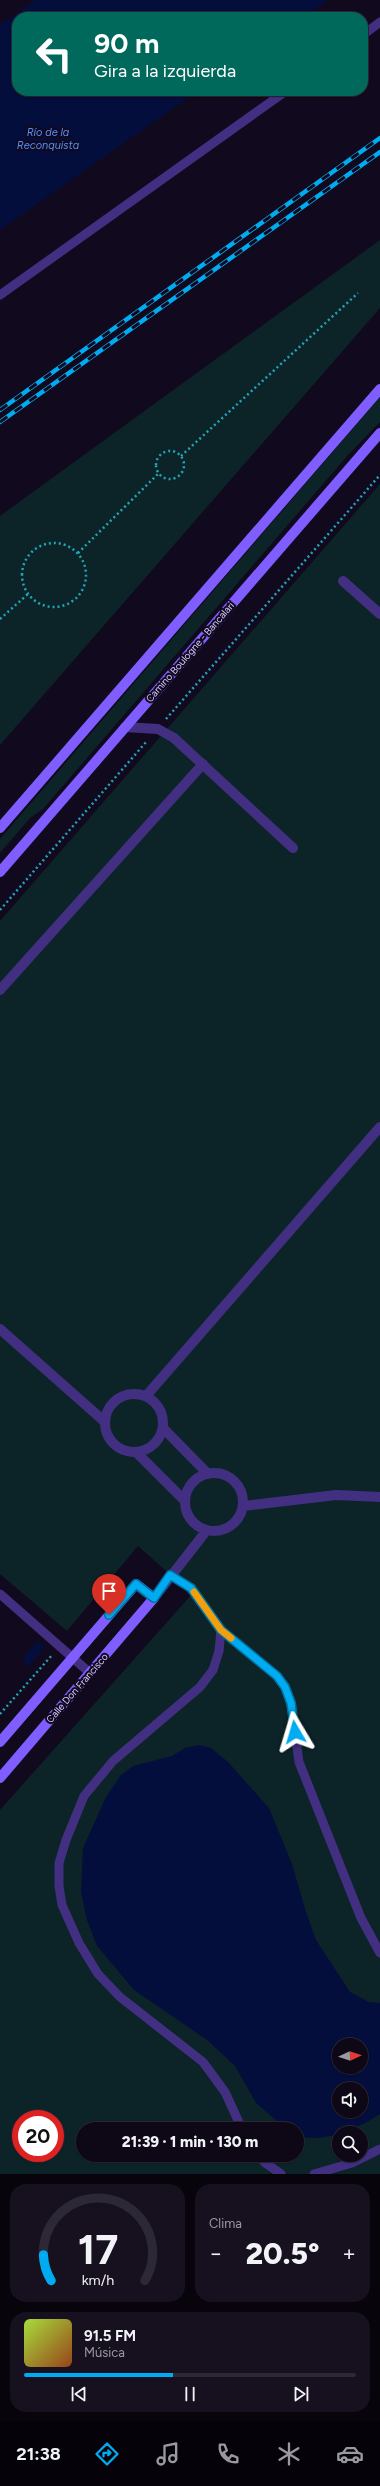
<!DOCTYPE html>
<html lang="es">
<meta charset="utf-8">
<style>
:root{--surface:#0d0716;--page:#16101f;--text:#f1f3f6;--muted:#9a99a1;--line:#2d2835;--accent:#00acf1}
body{margin:0;font-family:Figtree,sans-serif;background:var(--page);color:var(--text);height:100vh;display:flex;flex-direction:column;font-size:15px;white-space:nowrap}
*{box-sizing:border-box;margin:0}
p{font-size:13px;color:var(--muted)}
.icon{flex:none;width:22px;height:22px;fill:none;stroke:currentColor;stroke-width:2;stroke-linecap:round;stroke-linejoin:round}
.map{position:relative;height:2174px;overflow:hidden}
.details{display:flex;flex-direction:column;gap:10px;padding:10px;background:#07040c;flex:1}
.details>*{flex:none}
.guide{position:absolute;left:12px;top:12px;width:356px;height:84px;border-radius:16px;box-shadow:0 1px 3px #0004,0 0 0 1px var(--line);background:#00695c;color:#fff;overflow:hidden}
.needle{width:26px;rotate:86deg}
.controls{position:absolute;left:332px;top:2038px;display:grid;gap:8px}
.controls a{display:grid;place-items:center;width:36px;height:36px;border-radius:50%;background:var(--surface);box-shadow:0 1px 3px #0004,0 0 0 1px var(--line);font-size:20px}
.speed{position:absolute;left:12px;top:2110px;display:flex;gap:8px;font-size:20px;font-weight:700;text-align:center}
.speed>*{display:grid;place-content:center;width:52px;height:52px;border-radius:50%;background:var(--surface);box-shadow:0 1px 3px #0004,0 0 0 1px var(--line);line-height:1}
.speed .limit{border:6px solid #d22;background:#fff;color:#111}
.pin{position:absolute;display:grid;place-items:center;width:34px;height:34px;color:#fff;margin:-41px -17px;border-radius:50% 50% 50% 0;rotate:-45deg;box-shadow:0 0 4px #0007}
.pin .icon{rotate:45deg}
.me{position:absolute;width:44px;margin:-22px;rotate:353deg;stroke-linejoin:round;filter:drop-shadow(0 0 3px #0008)}
.turn{display:flex;align-items:center;gap:14px;height:84px;padding:0 16px;font-size:18px}
.turn .icon{width:52px;height:52px;stroke-width:2.5}
.turn b{display:block;font-size:28px;line-height:34px}
.big{font-size:30px;font-weight:800;line-height:1.1}
.details .widget{flex:1;display:flex;flex-direction:column;justify-content:center;gap:6px;min-width:0;padding:0 14px;border-radius:16px;background:var(--page)}
.details .dial{align-items:center;gap:0}
.dial svg{height:104px;overflow:visible;fill:none;stroke:var(--line);stroke-width:7;stroke-linecap:round;text-anchor:middle}
.dial text{fill:var(--text);stroke:none}
.song{display:flex;align-items:center;gap:12px}
.cover{width:48px;height:48px;border-radius:6px;background:linear-gradient(135deg,hsl(80 70% 55%),hsl(20 70% 35%))}
.played{height:4px;border-radius:2px;background:linear-gradient(90deg,var(--accent) 45%,var(--line) 45%)}
.keys{display:flex;justify-content:space-around;direction:ltr}
.heat{display:flex;justify-content:space-between;align-items:center;font-size:22px;direction:ltr}
.details .tiles{flex:1;display:grid;gap:10px;grid-template-columns:1fr 1fr}
.widget:last-child{grid-column:span 2}
.trip{position:absolute;left:76px;top:2122px;width:228px;height:40px;border-radius:20px;background:var(--surface);box-shadow:0 1px 3px #0004,0 0 0 1px var(--line);font-weight:800;line-height:40px;text-align:center}
.tab-bar{display:flex;height:64px;justify-content:space-around;align-items:center;background:#050309;color:var(--muted)}
.tab-bar .icon{width:28px;height:28px}
.tab-bar .selected{color:var(--accent)}
.tab-bar b{font-size:18px;color:var(--text)}
.map>svg:first-child{display:block}
.green{fill:#0c2428;fill-rule:evenodd}
.water{fill:#040e3c;fill-rule:evenodd}
.lines{fill:none;stroke-linecap:round;stroke-linejoin:round}
.path{stroke:#20a6b9;stroke-width:2.5;stroke-dasharray:2 3;stroke-linecap:butt}
.lane{stroke:#422f82;stroke-width:9}
.street{stroke:#422f82;stroke-width:10}
.secondary{stroke:#7f5dff;stroke-width:10}
.rail-casing{stroke:#00acf1;stroke-width:4.5}
.rail{stroke:#11091e;stroke-width:3;stroke-dasharray:9;stroke-linecap:butt}
.route-casing{stroke:#00709d;stroke-width:10}
.route{stroke:#00acf1;stroke-width:7}
.slow{stroke:#f59e0b;stroke-width:7}
.labels{text-anchor:middle;dominant-baseline:central;stroke-width:4;stroke-linejoin:round;paint-order:stroke}
.street-label{font-size:10px;fill:#d7c6ff;stroke:#11091e}
.water-label{font-size:11px;font-style:italic;fill:#5490ff;stroke:#11091e}
</style>
<div class="map">
<svg width="380" height="2174" viewBox="0 0 380 2174">
<rect width="100%" height="100%" fill="#11091e"/>
<path class="green" d="M380 240V308L0 745V516Z
M380 397V422L348 455 43 809 30 818 0 853V839Z
M380 484V2174H0V1810L192 1594 138 1546 67 1631 0 1574V921ZM339 2045H361V2067H339ZM339 2089H361V2111H339ZM21 2119H55V2153H21ZM83 2129H297V2155H83ZM339 2133H361V2155H339Z"/>
<path class="water" d="M36 0H328L304 17H17V91H198L0 230V25Z
M37 1641 45 1647 29 1666 22 1660Z
M199 1745 211 1748 228 1762 269 1808 292 1864 306 1912 316 1940 350 1992 369 2002 380 2003V2114C356 2130 325 2143 297 2136V2129H286L256 2103 235 2066 207 2040 134 1990 97 1946 87 1920 81 1892 83 1848 106 1797 121 1775 133 1766 172 1756 185 1748ZM339 2045H361V2067H339ZM339 2089H361V2111H339Z"/>
<g class="lines">
<path class="path" d="M156 465a14 14 0 1 1 28 0a14 14 0 1 1-28 0Z
M181 456 358 293
M22 575a32 32 0 1 1 64 0a32 32 0 1 1-64 0Z
M78 553 159 473
M0 619 28 594
M166 719 380 475
M0 910 147 741
M0 1714 53 1654"/>
<path class="lane" d="M363 35 380 22
M0 295 286 91
M170 1575 191 1588 221 1630 277 1676 285 1687 291 1703 299 1762 361 1918 380 1953
M0 1594 90 1673
M221 1630 219 1651 213 1670 200 1687 113 1761 84 1796 66 1840 59 1863V1886L62 1905 79 1943 98 1974 120 1997 203 2062 225 2092 242 2129
M259 2155 264 2162 281 2174
M314 2174 352 2163 380 2149"/>
<path class="street" d="M343 581 380 614
M125 727 158 729 174 738 293 848
M0 990 203 764
M0 1329 105 1422
M105 1423a29 29 0 1 1 58 0a29 29 0 1 1-58 0Z
M146 1396 380 1127
M163 1428 208 1474
M136 1452 185 1501
M185 1502a29 29 0 1 1 58 0a29 29 0 1 1-58 0Z
M243 1506 336 1495 380 1497
M154 1598 207 1530"/>
<path class="secondary" d="M0 828 380 389
M0 872 380 433
M0 1742 136 1584 154 1598 0 1778"/>
<defs>
<path id="rail" d="M0 410 380 138
M0 422 380 152"/>
</defs>
<use href="#rail" class="rail-casing"/>
<use href="#rail" class="rail"/>
</g>
<g class="lines">
<defs>
<path id="route" d="M109 1615 136 1584 154 1598 170 1575 191 1588 221 1630 277 1676 285 1687 291 1703 295 1732"/>
</defs>
<use href="#route" class="route-casing"/>
<use href="#route" class="route"/>
<path class="slow" d="M194 1592 221 1630 231 1638"/>
</g>
<g class="labels">
<g class="street-label">
<text transform="translate(190 652) rotate(-49)">Camino Boulogne - Bancalari</text>
<text transform="translate(77 1688) rotate(-49)">Calle Don Francisco</text>
</g>
<g class="water-label">
<text x="48" y="132">Río de la<tspan x="48" dy="13">Reconquista</tspan></text>
</g>
</g>
</svg>
<div class="controls">
<a><svg class="needle" viewBox="-14 -14 28 28"><path d="M0-13l5 13h-10z" fill="#e53935"/><path d="M0 13l5-13h-10z" fill="#9a99a1"/></svg></a>
<a><svg class="icon" aria-label="sound" viewBox="0 0 24 24"><path d="M4 9h4l5-4v14l-5-4H4zM17 9q2 3 0 6"/></svg></a>
<a><svg class="icon" aria-label="search" viewBox="0 0 24 24"><circle cx="10" cy="10" r="6"/><path d="M15 15l6 6"/></svg></a>
</div>
<div class="speed"><div class="limit">20</div></div>
<div class="pin" style="left:109px;top:1615px;background:#d93025"><svg class="icon" aria-label="arrive" viewBox="0 0 24 24"><path d="M6 21V4h12l-3 4 3 4H6"/></svg></div>
<svg class="me" style="left:295px;top:1732px" viewBox="-20 -20 40 40"><path d="M0-17L14 15 0 8-14 15z" fill="#00acf1" stroke="#fff" stroke-width="4"/></svg>
<div class="trip">21:39 · 1 min · 130 m</div>
<div class="guide">
<div class="turn"><svg class="icon" aria-label="left" viewBox="0 0 24 24"><path d="M17 20v-9H6M10 6l-5 5 5 5"/></svg><div><b>90 m</b>Gira a la izquierda</div></div>
</div>
</div>
<section class="details">
<div class="tiles">
<div class="widget dial"><svg viewBox="0 0 100 80">
<path d="M14 69A42 42 0 1 1 86 69"/>
<path d="M14 69A42 42 0 0 1 8 49" stroke="#00acf1"/>
<text x="50" y="56" font-size="32" font-weight="700">17</text>
<text x="50" y="72" font-size="11">km/h</text>
</svg></div>
<div class="widget"><p>Clima</p>
<div class="heat"><a>−</a><b class="big">20.5°</b><a>+</a></div>
</div>
<div class="widget">
<div class="song"><i class="cover"></i><div><b>91.5 FM</b><p>Música</p></div></div>
<div class="played"></div>
<div class="keys"><svg class="icon" aria-label="previous" viewBox="0 0 24 24"><path d="M18 5L8 12l10 7zM5 5v14"/></svg><svg class="icon" aria-label="pause" viewBox="0 0 24 24"><path d="M8 5v14M16 5v14"/></svg><svg class="icon" aria-label="next" viewBox="0 0 24 24"><path d="M6 5l10 7-10 7zM19 5v14"/></svg></div>
</div>
</div>
</section>
<nav class="tab-bar">
<b>21:38</b>
<svg class="icon selected" aria-label="directions" viewBox="0 0 24 24"><path d="M12 3l9 9-9 9-9-9zM9 14v-3h6M13 9l2 2-2 2"/></svg>
<svg class="icon" aria-label="music" viewBox="0 0 24 24"><path d="M9 18V5l10-2v13"/><circle cx="6" cy="18" r="3"/><circle cx="16" cy="16" r="3"/></svg>
<svg class="icon" aria-label="phone" viewBox="0 0 24 24"><path d="M5 4h4l2 5-3 2q2 4 5 5l2-3 5 2v4C11 20 4 13 5 4z"/></svg>
<svg class="icon" aria-label="climate" viewBox="0 0 24 24"><path d="M12 3v18M4 7l16 10M4 17L20 7"/></svg>
<svg class="icon" aria-label="car" viewBox="0 0 24 24"><path d="M5 17H2v-5l4-1 3-4h7l3 4 3 1v5h-3M9 17h6M6 11h13"/><circle cx="7" cy="17" r="2"/><circle cx="17" cy="17" r="2"/></svg>
</nav>
